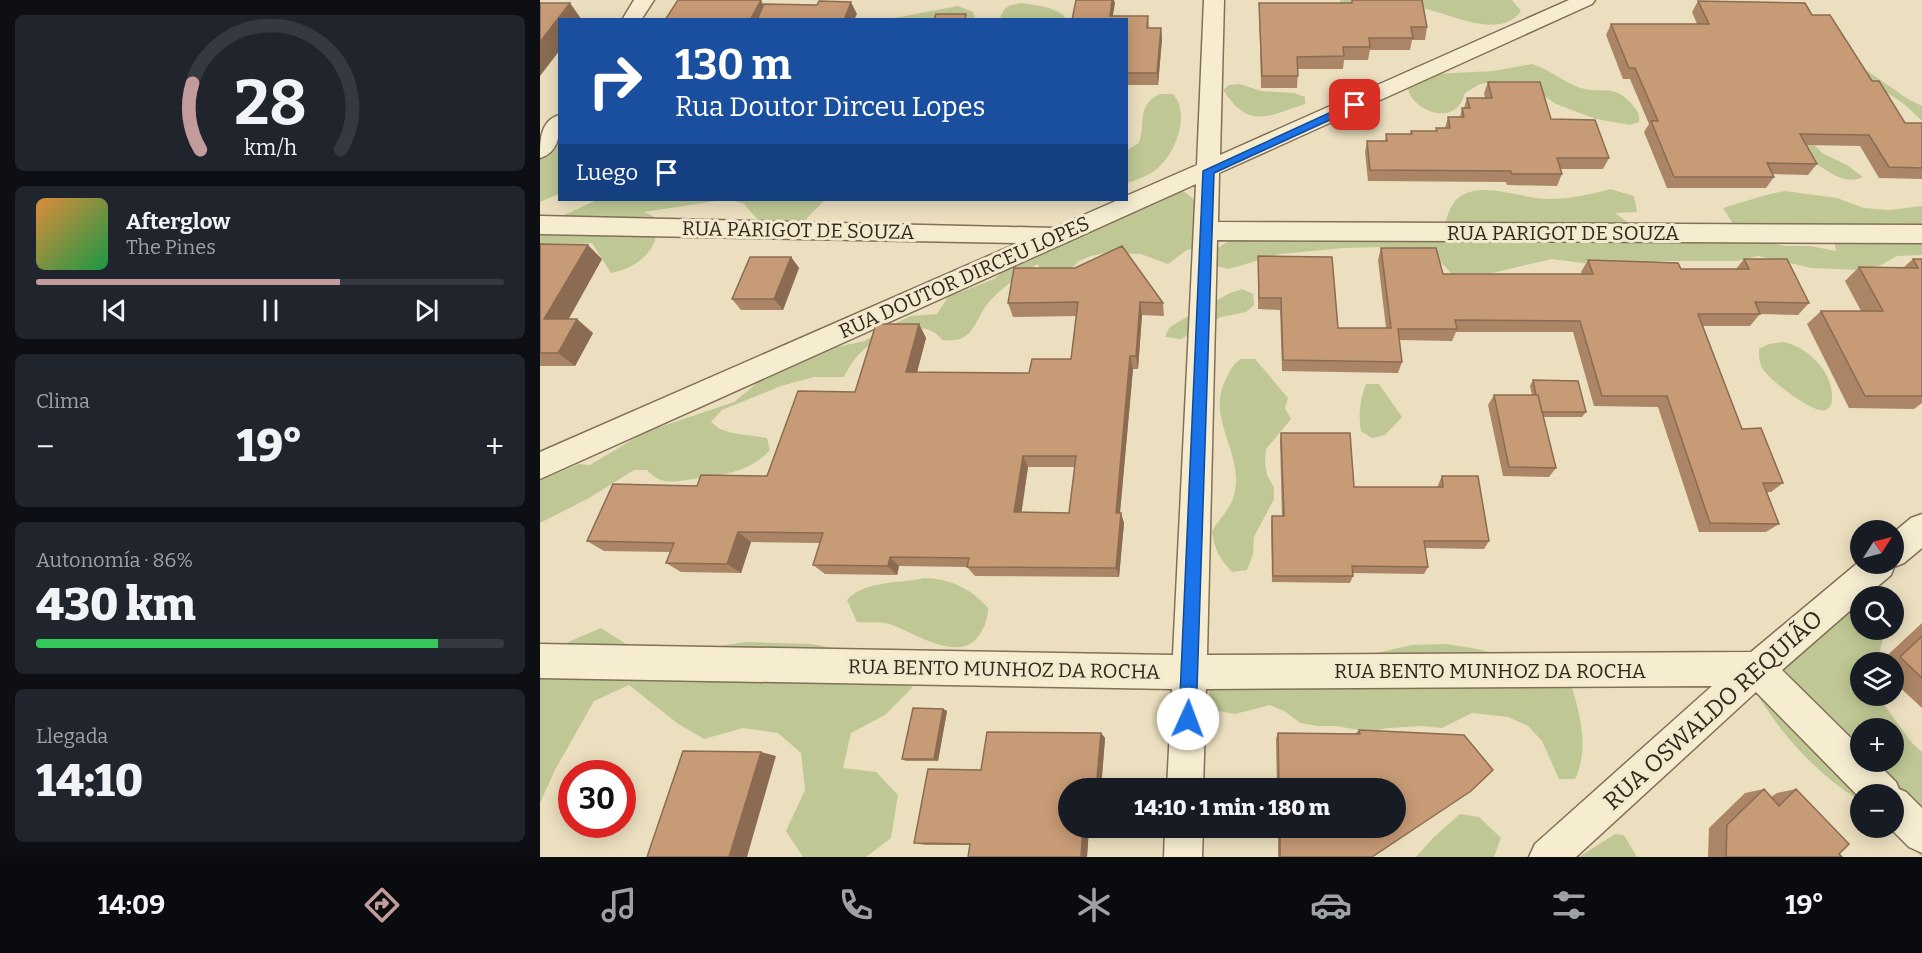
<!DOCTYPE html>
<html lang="es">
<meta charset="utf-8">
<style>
:root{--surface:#171b24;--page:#20242c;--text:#f1f3f6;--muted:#9ea1a6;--line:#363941;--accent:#c49b9b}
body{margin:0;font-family:Bitter,serif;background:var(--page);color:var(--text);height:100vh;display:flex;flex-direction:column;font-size:22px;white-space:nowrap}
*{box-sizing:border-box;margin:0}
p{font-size:20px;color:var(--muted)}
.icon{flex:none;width:33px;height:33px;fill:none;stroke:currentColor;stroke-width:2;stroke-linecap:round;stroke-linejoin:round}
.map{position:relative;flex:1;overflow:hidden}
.details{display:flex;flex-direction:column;gap:15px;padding:15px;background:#0d0f14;width:540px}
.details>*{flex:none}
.guide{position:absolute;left:18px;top:18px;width:570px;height:183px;border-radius:0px;box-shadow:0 3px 15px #0003;background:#1a4fa0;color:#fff;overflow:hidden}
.needle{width:39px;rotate:54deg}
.buttons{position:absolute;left:1310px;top:520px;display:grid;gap:12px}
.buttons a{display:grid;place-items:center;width:54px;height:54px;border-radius:50%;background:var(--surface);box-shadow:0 3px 15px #0003;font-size:30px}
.speed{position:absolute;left:18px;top:760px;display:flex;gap:12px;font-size:30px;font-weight:700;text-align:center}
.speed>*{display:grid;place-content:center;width:78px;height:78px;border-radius:50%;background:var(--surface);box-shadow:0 3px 15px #0003;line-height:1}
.speed .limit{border:9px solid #d22;background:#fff;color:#111}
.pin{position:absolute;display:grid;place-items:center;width:51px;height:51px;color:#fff;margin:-26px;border-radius:12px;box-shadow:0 3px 9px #0006}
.me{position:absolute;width:66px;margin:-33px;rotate:2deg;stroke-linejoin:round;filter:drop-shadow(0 0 4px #0008)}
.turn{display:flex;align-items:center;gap:21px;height:126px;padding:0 18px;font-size:27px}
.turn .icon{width:78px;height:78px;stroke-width:2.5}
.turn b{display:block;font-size:42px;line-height:51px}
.then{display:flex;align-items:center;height:57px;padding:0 18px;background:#0003;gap:12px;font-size:22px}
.big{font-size:45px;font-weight:800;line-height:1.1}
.details .card{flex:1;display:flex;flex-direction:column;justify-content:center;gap:9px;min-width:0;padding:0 21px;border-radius:9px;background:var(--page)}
.details .dial{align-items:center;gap:0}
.dial svg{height:156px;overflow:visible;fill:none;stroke:var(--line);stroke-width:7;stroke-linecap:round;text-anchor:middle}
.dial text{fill:var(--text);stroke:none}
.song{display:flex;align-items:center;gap:18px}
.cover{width:72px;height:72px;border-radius:9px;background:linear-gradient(135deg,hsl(30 70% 55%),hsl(140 70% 35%))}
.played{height:6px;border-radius:3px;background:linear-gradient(90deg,var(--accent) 65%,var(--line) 65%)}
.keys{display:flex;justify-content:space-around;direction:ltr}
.heat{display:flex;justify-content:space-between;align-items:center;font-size:33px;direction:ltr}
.charge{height:9px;border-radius:4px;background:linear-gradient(90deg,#34c759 86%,var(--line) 0)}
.trip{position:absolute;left:518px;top:778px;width:348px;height:60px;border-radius:30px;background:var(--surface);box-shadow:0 3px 15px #0003;font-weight:800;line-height:60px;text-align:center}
.tab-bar{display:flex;height:96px;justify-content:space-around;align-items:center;background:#090b0e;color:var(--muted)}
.tab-bar .icon{width:42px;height:42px}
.tab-bar .active{color:var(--accent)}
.tab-bar b{font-size:27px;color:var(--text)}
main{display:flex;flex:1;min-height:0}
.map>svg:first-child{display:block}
.green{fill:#bfc894;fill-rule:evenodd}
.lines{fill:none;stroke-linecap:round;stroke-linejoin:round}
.minor-casing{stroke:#827058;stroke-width:3}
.minor{fill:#f6edd1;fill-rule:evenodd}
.wall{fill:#ab8565;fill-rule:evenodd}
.shaded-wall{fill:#8b6c53}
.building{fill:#c79b76;stroke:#8b6c53;stroke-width:1.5;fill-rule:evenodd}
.route{fill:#1a73e8;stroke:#114b97;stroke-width:1.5}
.labels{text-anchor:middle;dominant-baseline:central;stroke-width:6;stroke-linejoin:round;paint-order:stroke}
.street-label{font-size:20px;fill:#32281c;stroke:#f3e9ce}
.near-street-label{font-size:24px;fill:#32281c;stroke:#f3e9ce}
</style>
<main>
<section class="details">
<div class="card dial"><svg viewBox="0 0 100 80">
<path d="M14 69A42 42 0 1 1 86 69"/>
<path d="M14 69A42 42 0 0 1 10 35" stroke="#c49b9b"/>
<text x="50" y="56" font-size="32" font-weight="700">28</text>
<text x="50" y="72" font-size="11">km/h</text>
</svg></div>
<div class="card">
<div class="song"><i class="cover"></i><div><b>Afterglow</b><p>The Pines</p></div></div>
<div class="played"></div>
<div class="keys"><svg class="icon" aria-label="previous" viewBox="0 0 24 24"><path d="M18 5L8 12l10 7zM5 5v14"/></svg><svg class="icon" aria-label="pause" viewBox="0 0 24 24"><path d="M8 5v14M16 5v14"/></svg><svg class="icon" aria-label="next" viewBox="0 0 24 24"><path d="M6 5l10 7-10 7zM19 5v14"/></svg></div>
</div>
<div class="card"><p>Clima</p>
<div class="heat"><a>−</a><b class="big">19°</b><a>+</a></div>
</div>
<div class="card"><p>Autonomía · 86%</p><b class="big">430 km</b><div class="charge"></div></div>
<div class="card"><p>Llegada</p><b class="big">14:10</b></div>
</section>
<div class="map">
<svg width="1382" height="857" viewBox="0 0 1382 857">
<rect width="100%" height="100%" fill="#ebdfbf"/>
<path class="green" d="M801 0H972L981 11C958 44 898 7 868 5 845 3 822 4 799 3Z
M482 3C499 6 515 6 527 19H460C463 7 470 4 482 3Z
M418 6 433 12 435 18 432 20H344Z
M992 64C1009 69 1022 81 1038 87 1059 95 1072 83 1090 102 1096 109 1100 113 1099 122L1090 125 1056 119 1016 104 1000 93 949 83 940 84 925 93C915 132 865 107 868 84L891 74 954 71Z
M1323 68 1368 99 1382 106V121L1364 104 1321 76Z
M700 84 721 91 754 93 765 97V104C728 116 709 130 683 90L689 85Z
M620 94H633C650 113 637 150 620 166 611 175 599 179 587 183V150L599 143C606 123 596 105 620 94Z
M1267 137 1282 153 1307 165 1323 177C1303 187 1280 166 1264 154Z
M19 144V194L0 202V149Z
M635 186C668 206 663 213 662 247L647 250 628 264 601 254 564 253 551 256 539 261 531 269 503 271 497 264C481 275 462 287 449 302 433 321 435 344 402 340 387 317 345 331 327 347 317 355 310 365 304 377H274L241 386 182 410 171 422 180 429 192 433 227 438 230 450C209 472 187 474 159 478 139 481 121 487 107 470H94L49 498 0 523V480L39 464 50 465 105 432 194 402 216 384 220 369 272 352 325 341 347 327 371 316 397 314 408 297 454 279 474 263 542 235Z
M1070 189 1094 196 1097 212 1075 213 1093 226 1219 240 1246 246H1270L1296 251 1293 235 1193 224 1183 208 1226 195 1245 191 1297 198 1324 208 1349 210 1382 206V255L1357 256 1341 265 1321 270 1271 268 1218 256 1197 261H1122L1066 266 1012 259 931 278 912 274 890 251 842 247 803 248 740 254 689 269 672 265 678 248 695 237 905 227C914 168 967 197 1007 199 1029 199 1049 195 1070 189Z
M57 200H182L104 212 113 216C127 245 97 269 71 273L52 243 0 248V226Z
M192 200H285L267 218 266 226 221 223 204 204Z
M702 289 713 294 714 305 706 312 681 317 641 339 625 337 629 328 638 322 690 293Z
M1244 342C1268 347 1294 373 1292 399 1292 403 1290 408 1286 410 1274 415 1232 381 1224 371 1219 364 1219 357 1219 349L1229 344Z
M701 359H715L748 398 745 408 751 419 726 449 725 461 727 475 734 487V499L714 537 713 554 707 570 692 572C680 559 674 549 672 531 679 519 691 508 694 495 705 454 666 420 685 381 690 371 692 365 701 359Z
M826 384H839L862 417 845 435 832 438 821 431C818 415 820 399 826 384Z
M384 578C409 578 432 589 448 608 448 618 445 626 440 634 420 666 373 631 349 624 338 621 328 623 317 622L307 600C325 580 359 584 384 578Z
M1320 607V630H1345L1337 663H1320V696H1341L1342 702 1372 743 1382 752V857L1352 828 1353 795H1320V801C1274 772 1241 734 1213 688L1287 611ZM1320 729H1353V762H1320Z
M61 628 83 642 105 660 139 652 206 642 271 644 363 661 372 688 345 715 311 733 303 768 336 772 358 795 351 838 326 857H263L246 831 265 790 261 753 238 733 203 728 164 739 137 723 89 685 54 701 15 770 0 803V664L26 643Z
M906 644C948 649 986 662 1027 672 1038 705 1051 746 1035 779H1019L1002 741 988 726 968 717 932 713 902 728 882 726 847 728 831 732 796 726H778L760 723 746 712 730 705 695 714 678 711 669 695V678L823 656 872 645Z
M920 814 939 817 961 838 954 857H876L893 838Z
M1075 834 1084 835 1097 857H1039Z"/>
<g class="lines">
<defs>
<path id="minor" d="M94 0H114L101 20H82Z
M664 0H684L680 155 1029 0H1055L1052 4 679 173 678 222 1382 225V243L677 240 667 655 1211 652 1320 561V564H1353V533L1371 518 1382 514V548L1364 563 1354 567 1351 575 1325 597H1320V602L1242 670 1320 747V762H1336L1356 782 1359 789 1366 792 1382 808V853L1369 847 1350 828H1353V795H1320V798L1216 692 1036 857H989L995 844 1172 686 666 689 663 789H627L632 689 0 678V644L633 655 656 184 0 479V452L478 243 0 234V216L514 228 578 200H586V196L657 165Z
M20 115C20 132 20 152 0 158 0 141 0 120 20 115Z
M625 828H663L662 857H624Z"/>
</defs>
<use href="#minor" class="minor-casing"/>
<use href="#minor" class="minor"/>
</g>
<path class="wall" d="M536 0H574L573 16H608L609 28H621L622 39 618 85H586V20H532Z
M812 0 887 27 885 40H872L870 50H830L828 60H804L803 69H758L757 88H721L719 3H811Z
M1158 1 1272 15 1332 81 1365 123H1382V179L1339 178 1320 146 1266 145 1277 164 1268 175 1233 174 1234 177 1226 188H1127L1104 132 1109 124 1090 79H1083L1066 35 1071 24H1157L1152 12Z
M948 82 1011 119 1069 158 1063 169H1020L1022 174 1017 186 967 185 966 182 828 181 825 152 827 141H845L846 134H870L871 131H896V128H905L908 117H920L922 108H924L927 98H945L944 93Z
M0 244 62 259 28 319 53 333 35 366H0Z
M841 248 903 274H1042L1041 272 1048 260 1141 269H1196L1204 259 1269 303 1258 315 1220 314 1210 326H1162L1202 429 1243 483 1231 492H1227L1239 524 1226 532H1159L1118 407 1054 406 1033 332H916L912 341 859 340 862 362 858 373 742 371 740 310 718 309V256L798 328H846L838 260Z
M251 257 259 268 243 310H201L192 299Z
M1373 259H1382V403L1374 409 1309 408 1267 324 1281 311H1321L1305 281 1319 267 1363 268Z
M474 268 623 303 624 316 602 315 598 369H593L580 513 584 523 579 577 435 576 427 567 359 566 357 575 285 574 273 565 280 543 211 542 201 573 141 572 126 563 130 552 64 551 47 541 157 486 227 476 315 392 379 324 386 338 377 372 489 373 531 359 536 316 473 317 468 303ZM488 467H535L529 513H481Z
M993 380 1046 412 1042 417H1003L1016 468 1009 477 963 476 948 405 954 395H992L990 386Z
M741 433 814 487H898V485L902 476 949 541 944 549 885 548 888 567 884 574 812 573 813 576 810 583 732 582 731 524 732 516H742L740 441Z
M1382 623V708L1353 681V663H1339Z
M403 709 407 711 398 761H366L362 759Z
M819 730 924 735 953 770 931 791 832 857H738V828H855V789H737L736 739 738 733 815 734Z
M561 733 565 738 561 789H528L549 828 547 857H428L430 845H385L374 843 441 770Z
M1224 789 1231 797 1237 793 1256 789 1302 857H1168L1169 828 1205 793Z"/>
<path class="shaded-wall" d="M221 0 227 12 223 20H210Z
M572 0H574L575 3 572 20 570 16Z
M311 2 317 14 314 20H304Z
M30 3 42 20H20V50L0 76V42Z
M621 28 622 39 618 85 617 73Z
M48 245 62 259 21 333 4 319Z
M251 257 259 268 243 310 234 299Z
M600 302 602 315 598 369 596 356Z
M37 319 53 333 35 366 18 353Z
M379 324 386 338 374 384 366 372Z
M590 356 593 369 579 523 576 513Z
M483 456 488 467 480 523 474 512Z
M581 513 584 523 579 577 576 568Z
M198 532 211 542 201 573 187 564Z
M350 557 359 566 357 575 348 566Z
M403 709 407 711 398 761 394 759Z
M561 733 565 738 561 789H556Z
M221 752 236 756 207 857H189Z
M543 828H549L547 857H541Z"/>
<path class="building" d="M138 0H221L210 20H125Z
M536 0H572L570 16H608L607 28H621L617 73H586V20H532Z
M812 0H882L887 27H871L873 38H829L830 47H803L804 56 757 57 758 76H722L719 3H812Z
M279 1 311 2 304 20H217L224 4 277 5Z
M1158 1 1265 3 1272 15H1290L1332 81H1339L1365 123H1382V168L1349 167 1329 135 1260 134 1277 164 1227 163 1234 177H1134L1111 121H1118L1095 68H1089L1071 24H1169Z
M0 3H30L0 42Z
M396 14H426L425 20H394Z
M948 82H1000L1011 119 1055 120 1069 158H1017L1022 174H972L971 171 830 170 827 141H847L846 134H872L871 131H897L896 128H910L908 117H924L922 108H930L927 98H952Z
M0 244 48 245 4 319H37L18 353H0Z
M582 246 623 303 600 302 596 356H590L576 513H581L576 568 427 567 429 558 350 557 348 566 273 565 283 533 198 532 187 564 126 563 134 543 47 541 73 484 157 486 161 475 227 476 258 391 315 392 336 324H379L366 372 489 373 492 359H531L538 302 468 303 474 268H535ZM483 456H536L529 513 474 512Z
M841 248H896L903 274H1053L1048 260 1138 263 1141 269H1209L1204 259H1247L1269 303 1215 302 1220 314H1158L1202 429 1221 428 1243 483H1223L1239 524 1170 523 1127 396H1062L1040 321 915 320 917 329H858L862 362 743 360 741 298H719L718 256 792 257 798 328H851Z
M210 257H251L234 299H192Z
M1373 259H1382V396H1325L1281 311H1343L1319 267 1378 268Z
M993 380 1038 381 1046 412H1002L998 395H996Z
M954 395H998L1016 468 969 467Z
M741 433H810L814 487H903L902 476H938L949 541H884L888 567 812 566 813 576H733L732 516H744Z
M1382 636V678L1360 657Z
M373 708 403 709 394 759H362Z
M819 730 924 735 953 770 931 791 832 857H740V828H855V789H739L738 733 820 734Z
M447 732 561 733 556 789H528V828H543L541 857H428L430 844 374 843 388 769 441 770Z
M143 751 221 752 189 857H107Z
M1224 789 1239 806 1256 789 1309 844 1299 854 1302 857H1186L1187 825Z"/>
<path class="route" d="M815 101 820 105 818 107 674 173 656 719 653 725 648 727 642 725 639 719 663 171Z"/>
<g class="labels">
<g class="street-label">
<text transform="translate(258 230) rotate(1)">RUA PARIGOT DE SOUZA</text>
<text x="1023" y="233">RUA PARIGOT DE SOUZA</text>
<text transform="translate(424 277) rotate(-24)">RUA DOUTOR DIRCEU LOPES</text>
<text transform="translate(464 669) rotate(1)">RUA BENTO MUNHOZ DA ROCHA</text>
<text x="950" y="671">RUA BENTO MUNHOZ DA ROCHA</text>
</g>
<g class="near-street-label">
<text transform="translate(1173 710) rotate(-42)">RUA OSWALDO REQUIÃO</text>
</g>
</g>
</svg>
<div class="buttons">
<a><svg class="needle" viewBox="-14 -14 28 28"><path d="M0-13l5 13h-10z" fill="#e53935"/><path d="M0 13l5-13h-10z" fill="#9ea1a6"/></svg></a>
<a><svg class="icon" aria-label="search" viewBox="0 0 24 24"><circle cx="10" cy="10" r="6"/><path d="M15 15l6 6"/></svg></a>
<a><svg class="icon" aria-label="layers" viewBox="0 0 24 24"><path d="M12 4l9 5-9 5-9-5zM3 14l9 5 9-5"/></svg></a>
<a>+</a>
<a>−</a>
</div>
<div class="speed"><div class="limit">30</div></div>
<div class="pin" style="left:815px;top:105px;background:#d93025"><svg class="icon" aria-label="arrive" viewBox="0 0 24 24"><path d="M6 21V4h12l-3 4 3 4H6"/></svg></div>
<svg class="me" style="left:648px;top:719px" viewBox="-20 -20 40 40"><circle r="19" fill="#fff"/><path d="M0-13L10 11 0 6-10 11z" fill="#1a73e8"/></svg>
<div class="trip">14:10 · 1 min · 180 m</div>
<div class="guide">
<div class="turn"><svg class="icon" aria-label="right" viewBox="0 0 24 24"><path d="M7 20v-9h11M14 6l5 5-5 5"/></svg><div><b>130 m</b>Rua Doutor Dirceu Lopes</div></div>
<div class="then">Luego<svg class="icon" aria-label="arrive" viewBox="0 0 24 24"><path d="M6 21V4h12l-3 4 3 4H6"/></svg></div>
</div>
</div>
</main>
<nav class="tab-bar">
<b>14:09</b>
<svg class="icon active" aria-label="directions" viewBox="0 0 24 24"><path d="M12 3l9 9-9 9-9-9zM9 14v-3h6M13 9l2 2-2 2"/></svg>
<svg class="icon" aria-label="music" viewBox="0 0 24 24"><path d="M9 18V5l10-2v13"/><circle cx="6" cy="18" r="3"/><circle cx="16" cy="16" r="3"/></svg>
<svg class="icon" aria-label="phone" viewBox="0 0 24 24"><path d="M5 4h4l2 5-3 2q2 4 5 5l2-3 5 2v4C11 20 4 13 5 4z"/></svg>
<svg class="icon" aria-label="climate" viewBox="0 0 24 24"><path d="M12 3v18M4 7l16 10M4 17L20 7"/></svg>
<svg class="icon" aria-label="car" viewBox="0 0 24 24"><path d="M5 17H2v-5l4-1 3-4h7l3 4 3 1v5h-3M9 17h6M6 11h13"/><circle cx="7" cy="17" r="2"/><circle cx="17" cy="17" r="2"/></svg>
<svg class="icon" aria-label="filters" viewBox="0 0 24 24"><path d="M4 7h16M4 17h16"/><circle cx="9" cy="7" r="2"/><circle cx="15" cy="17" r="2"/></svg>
<b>19°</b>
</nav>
